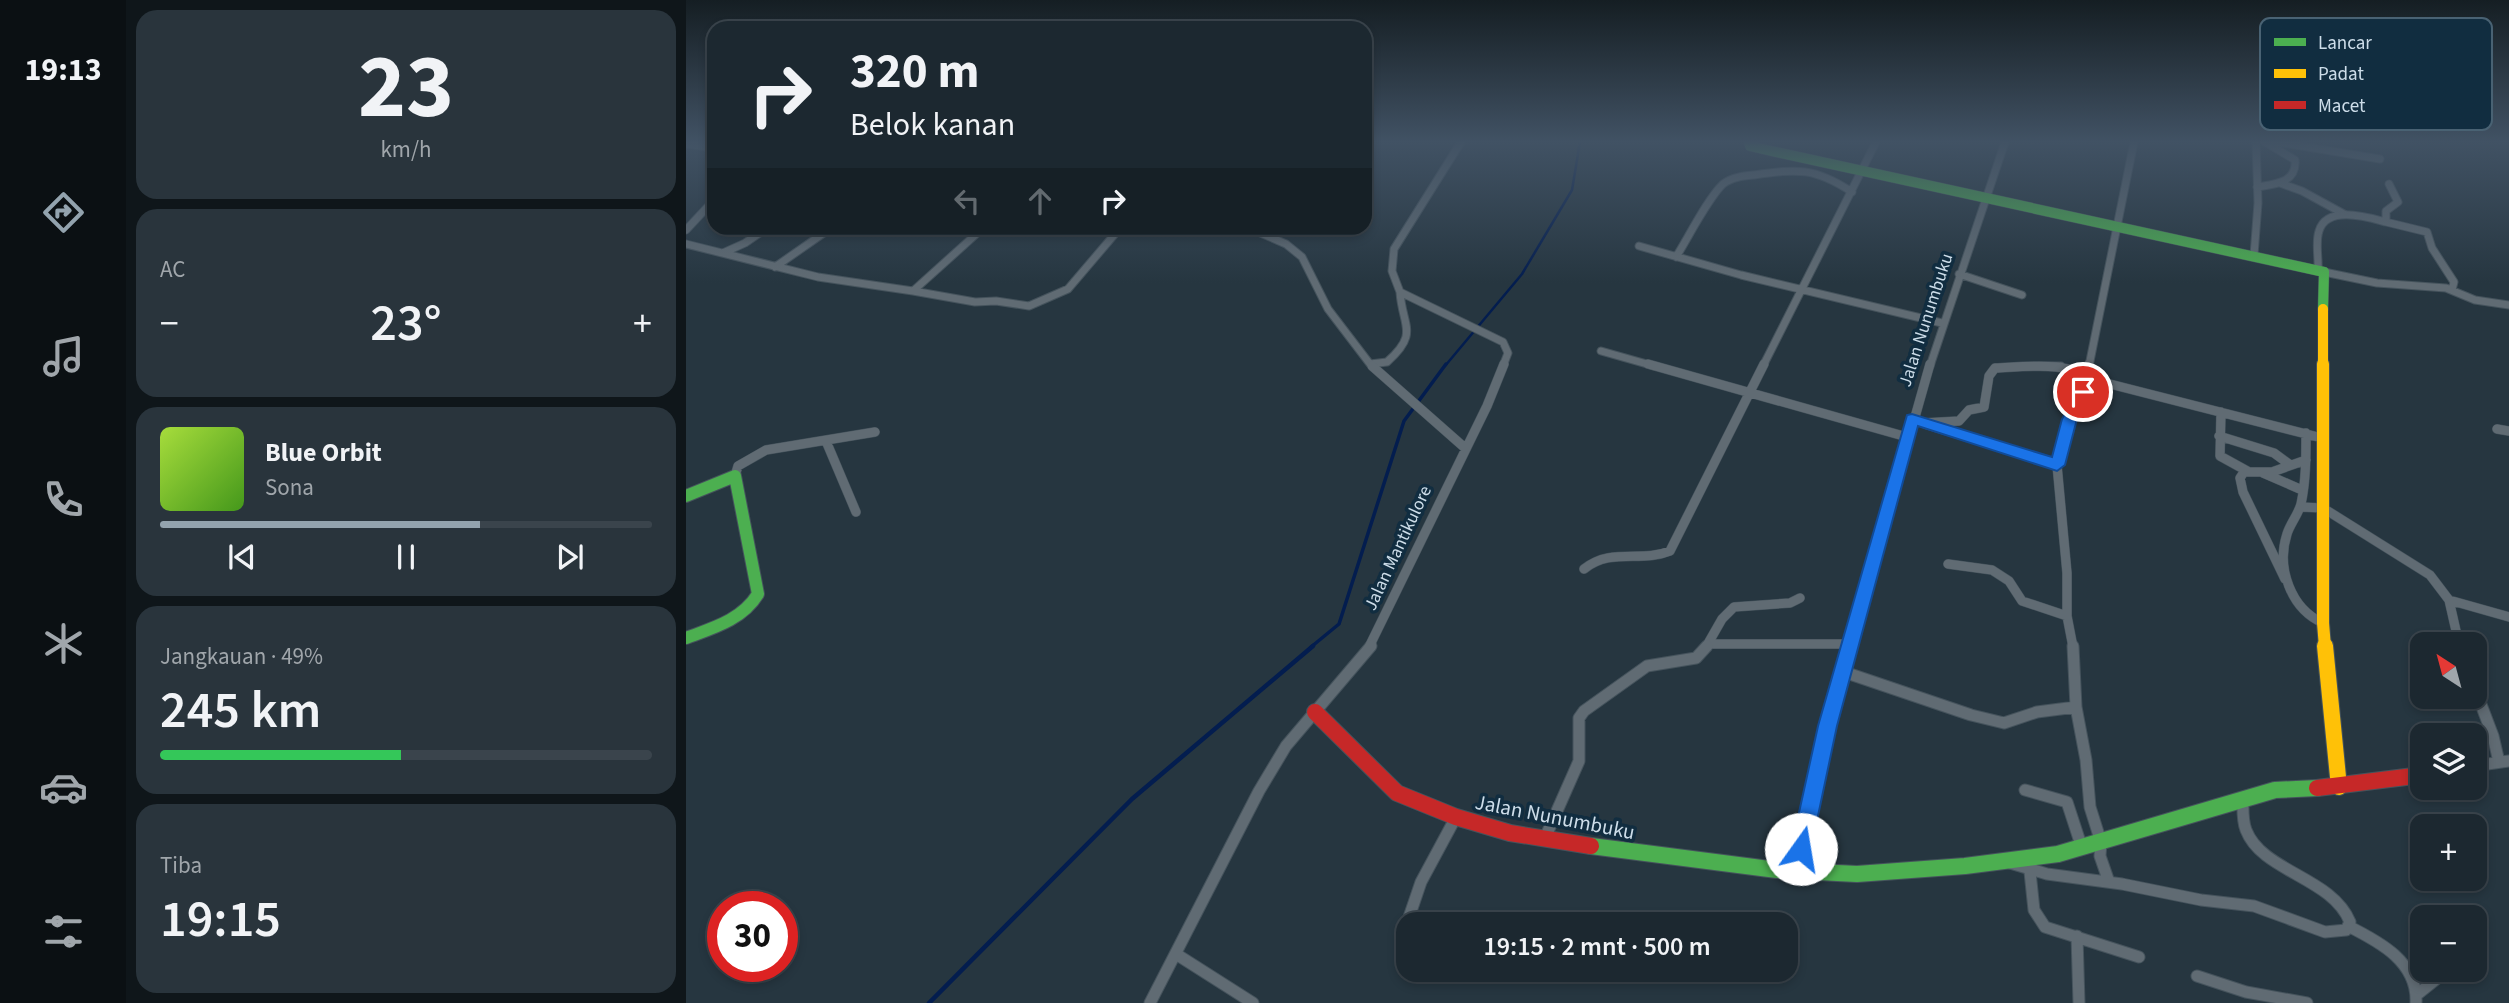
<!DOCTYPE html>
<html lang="id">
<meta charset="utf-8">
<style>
:root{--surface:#1c2830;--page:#29343c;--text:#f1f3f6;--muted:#a0a6ab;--line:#3a444c;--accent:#93a3ae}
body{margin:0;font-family:"Source Sans 3",sans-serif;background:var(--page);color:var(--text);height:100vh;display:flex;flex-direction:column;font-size:26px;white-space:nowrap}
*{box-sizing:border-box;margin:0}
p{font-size:23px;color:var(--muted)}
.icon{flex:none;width:38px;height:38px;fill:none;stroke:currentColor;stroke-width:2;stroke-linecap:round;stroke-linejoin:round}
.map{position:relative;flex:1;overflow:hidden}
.side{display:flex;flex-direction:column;gap:10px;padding:10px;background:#0f161a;width:560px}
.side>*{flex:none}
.banner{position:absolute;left:21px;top:21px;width:665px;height:214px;border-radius:21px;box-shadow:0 4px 10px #0003,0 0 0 2px var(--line);background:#1c2830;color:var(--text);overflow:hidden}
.needle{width:46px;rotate:324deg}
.fabs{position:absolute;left:1724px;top:632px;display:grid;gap:14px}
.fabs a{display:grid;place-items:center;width:77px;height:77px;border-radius:14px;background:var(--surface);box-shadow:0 4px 10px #0003,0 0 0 2px var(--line);font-size:35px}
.speed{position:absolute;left:21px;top:891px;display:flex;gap:14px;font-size:35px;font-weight:700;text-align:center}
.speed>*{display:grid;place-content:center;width:91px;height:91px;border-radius:50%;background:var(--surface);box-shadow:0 4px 10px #0003,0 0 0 2px var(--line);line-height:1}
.speed .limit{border:10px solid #d22;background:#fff;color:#111}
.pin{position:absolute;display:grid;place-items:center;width:60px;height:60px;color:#fff;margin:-30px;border:4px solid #fff;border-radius:50%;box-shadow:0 2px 7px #0007}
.me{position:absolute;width:77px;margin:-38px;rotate:13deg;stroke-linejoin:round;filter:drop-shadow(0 0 5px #0008)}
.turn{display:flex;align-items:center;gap:24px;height:147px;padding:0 28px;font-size:32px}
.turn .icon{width:91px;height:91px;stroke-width:2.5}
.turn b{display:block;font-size:49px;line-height:60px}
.lanes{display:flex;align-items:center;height:66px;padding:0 28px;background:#0003;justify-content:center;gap:35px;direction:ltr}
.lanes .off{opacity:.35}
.big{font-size:52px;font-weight:600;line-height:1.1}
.side .card{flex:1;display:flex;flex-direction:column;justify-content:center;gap:10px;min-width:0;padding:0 24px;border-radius:21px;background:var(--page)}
.side .dial{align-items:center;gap:0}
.dial b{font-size:91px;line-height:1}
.song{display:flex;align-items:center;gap:21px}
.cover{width:84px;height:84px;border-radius:10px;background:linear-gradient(135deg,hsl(80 70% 55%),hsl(100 70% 35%))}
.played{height:7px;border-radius:4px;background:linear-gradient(90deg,var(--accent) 65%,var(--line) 65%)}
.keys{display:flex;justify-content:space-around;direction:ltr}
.heat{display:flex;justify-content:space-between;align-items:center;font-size:38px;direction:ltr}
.charge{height:10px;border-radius:5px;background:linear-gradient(90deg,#34c759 49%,var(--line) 0)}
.trip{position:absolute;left:710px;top:912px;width:402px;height:70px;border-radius:21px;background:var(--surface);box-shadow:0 4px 10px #0003,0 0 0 2px var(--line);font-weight:600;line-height:70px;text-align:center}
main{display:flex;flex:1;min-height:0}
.dock{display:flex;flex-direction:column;width:126px;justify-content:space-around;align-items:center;background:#0b1013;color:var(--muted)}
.dock .icon{width:49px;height:49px}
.dock .current{color:var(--accent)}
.dock b{font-size:32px;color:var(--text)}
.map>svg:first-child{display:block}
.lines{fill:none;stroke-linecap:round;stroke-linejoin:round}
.stream-far2{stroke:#031d4f;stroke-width:2.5}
.stream-far1{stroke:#031d4f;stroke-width:3.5}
.stream{stroke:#031d4f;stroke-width:4.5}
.street-far2-casing{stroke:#45535c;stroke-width:9}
.street-far1-casing{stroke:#45535c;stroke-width:10}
.street-casing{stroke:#45535c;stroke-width:13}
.fast-far2-casing{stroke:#45535c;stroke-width:11}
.fast-far1-casing{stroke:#45535c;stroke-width:14}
.fast-casing{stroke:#45535c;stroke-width:18}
.slow-far2-casing{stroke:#45535c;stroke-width:11}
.slow-far1-casing{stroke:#45535c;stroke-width:14}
.slow-casing{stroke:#45535c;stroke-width:18}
.jam-casing{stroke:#45535c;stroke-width:18}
.street-far2{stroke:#606b73;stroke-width:7}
.street-far1{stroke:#606b73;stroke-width:9}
.street{stroke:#606b73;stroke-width:11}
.fast-far2{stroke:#4caf50;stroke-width:10}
.fast-far1{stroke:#4caf50;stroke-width:12}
.fast{stroke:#4caf50;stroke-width:16}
.slow-far2{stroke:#ffc107;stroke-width:10}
.slow-far1{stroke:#ffc107;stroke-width:12}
.slow{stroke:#ffc107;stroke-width:16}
.jam{stroke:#c62828;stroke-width:16}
.route{fill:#1a73e8;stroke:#114b97;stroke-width:2}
.labels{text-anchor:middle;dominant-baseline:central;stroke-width:7;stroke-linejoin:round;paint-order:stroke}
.street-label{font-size:18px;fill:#cddde9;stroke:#112d40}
.near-street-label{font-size:21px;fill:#cddde9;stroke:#112d40}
.key{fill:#112d40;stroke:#496273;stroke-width:2}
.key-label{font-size:19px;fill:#cddde9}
</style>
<main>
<nav class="dock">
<b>19:13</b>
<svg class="icon current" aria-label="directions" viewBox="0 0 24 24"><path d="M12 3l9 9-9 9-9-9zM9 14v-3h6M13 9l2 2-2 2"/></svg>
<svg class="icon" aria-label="music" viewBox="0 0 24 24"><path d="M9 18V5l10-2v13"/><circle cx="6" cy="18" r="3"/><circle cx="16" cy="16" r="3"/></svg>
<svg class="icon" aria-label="phone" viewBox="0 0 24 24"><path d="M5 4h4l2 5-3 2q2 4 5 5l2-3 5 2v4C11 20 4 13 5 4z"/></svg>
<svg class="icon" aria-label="climate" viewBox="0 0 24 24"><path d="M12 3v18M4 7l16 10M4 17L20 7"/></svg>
<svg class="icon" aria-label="car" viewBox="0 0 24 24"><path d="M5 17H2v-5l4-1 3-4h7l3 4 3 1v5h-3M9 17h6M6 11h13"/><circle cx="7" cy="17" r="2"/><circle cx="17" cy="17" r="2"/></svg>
<svg class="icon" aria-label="filters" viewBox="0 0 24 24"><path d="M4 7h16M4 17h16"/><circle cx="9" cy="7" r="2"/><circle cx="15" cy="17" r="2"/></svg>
</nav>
<section class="side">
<div class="card dial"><b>23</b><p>km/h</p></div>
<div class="card"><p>AC</p>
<div class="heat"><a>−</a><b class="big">23°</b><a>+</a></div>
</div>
<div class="card">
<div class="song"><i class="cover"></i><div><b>Blue Orbit</b><p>Sona</p></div></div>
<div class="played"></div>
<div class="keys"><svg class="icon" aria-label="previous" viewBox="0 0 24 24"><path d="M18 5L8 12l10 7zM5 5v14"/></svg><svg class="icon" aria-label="pause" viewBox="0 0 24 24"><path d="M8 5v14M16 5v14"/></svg><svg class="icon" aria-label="next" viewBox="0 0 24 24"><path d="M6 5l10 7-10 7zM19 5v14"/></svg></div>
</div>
<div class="card"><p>Jangkauan · 49%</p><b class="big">245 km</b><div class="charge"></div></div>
<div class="card"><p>Tiba</p><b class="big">19:15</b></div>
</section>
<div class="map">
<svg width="1823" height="1003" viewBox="0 0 1823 1003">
<rect width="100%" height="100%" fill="#263640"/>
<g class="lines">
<path class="stream-far2" d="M759 366 836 274 886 190 894 142"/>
<path class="stream-far1" d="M625 647 653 624 718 421 760 364"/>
<path class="stream" d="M243 1003 446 799 627 646"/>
<defs>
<path id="street-far2" d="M775 142 708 249 706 271 714 292 817 342 822 353 817 366
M1591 142 1694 159
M0 144 28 148
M1594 183 1616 191 1658 214
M1703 184 1712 202 1700 211V222L1741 232 1746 248 1768 282 1766 290
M1571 187C1589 184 1611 183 1609 160L1579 142
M563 228 600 244 616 257 642 309 684 364 701 362C734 333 716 326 714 292
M0 230 28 200
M0 244 132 277 227 291 297 228
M953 246 1055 275 1256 323
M39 252 59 243 81 228
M1568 255 1572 203 1570 142
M990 257C1002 238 1022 198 1037 184 1046 177 1058 176 1068 175 1112 169 1128 167 1166 192
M89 267 145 228
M1632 271C1633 258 1629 243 1633 231 1641 205 1681 217 1700 222
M1638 272 1691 283 1760 288 1789 300 1823 305
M1273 274 1336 295
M227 291 289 302 310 301 343 306 382 289 434 228
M915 351 968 366
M1077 366 1190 142
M1244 366 1319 142
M1354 366H1375
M1403 366 1448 142"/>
<path id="street-far1" d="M962 364 1221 437
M686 366 779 448
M1535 412 1534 456 1563 472
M1237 423 1273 421 1283 410 1298 407 1303 376 1309 368C1350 366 1379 361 1416 382L1636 438
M1239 424 1371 465
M1811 429 1823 431
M1620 433C1620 457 1620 481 1615 504 1612 515 1604 524 1601 534 1590 568 1605 609 1637 623
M1533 436 1588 453 1603 464
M140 441 170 512
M1577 473 1616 490
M49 476 52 466 80 450 189 432
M1615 507 1637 508 1744 575 1763 600 1773 644
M1262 564 1306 570 1323 581 1336 601 1381 616
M898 569C925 547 955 563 984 551L1078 364
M1599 579 1557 492 1554 478 1558 472H1586L1620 460
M1763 600 1823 617
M1022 644H1166
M683 647 801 406 818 364
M1020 647 1036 619 1048 607 1104 603 1114 598
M1164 647 1244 364
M1387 647 1381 616V573L1371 465 1384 419 1396 398 1403 364"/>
<path id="street" d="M1387 646 1390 707 1400 760 1404 807 1415 842 1414 856 1423 882
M1158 672 1285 715 1318 723 1351 712 1390 707
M1788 686 1807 736 1813 762
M1788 766 1823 761
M1339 790 1381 802 1396 848
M859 838 893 761V718L898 711 961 666 1010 658 1021 646
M1324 863 1361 874 1436 884 1515 900 1568 906 1639 932 1660 930 1664 922C1646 877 1576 872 1560 830 1556 820 1557 809 1557 798
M1098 870 1108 862 1115 849 1138 740 1164 646
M1344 872 1348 910 1359 927 1453 957
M1662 926C1694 942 1732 962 1730 1003
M719 929 735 882 770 817
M1391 936 1393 1003
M490 954 567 1003
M1511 976 1560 992 1621 1003
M1733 993 1758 973
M464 1003 573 791 600 746 685 646"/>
<path id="fast-far2" d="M1063 142 1064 146 1081 150 1638 272 1637 309"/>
<path id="fast-far1" d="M0 496 49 476 72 594C56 620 27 628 0 638"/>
<path id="fast" d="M905 846 1091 870 1171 874 1279 866 1372 854 1589 790 1631 788"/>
<path id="slow-far2" d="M1637 309V366"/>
<path id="slow-far1" d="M1637 364V623L1639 647"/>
<path id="slow" d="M1639 646 1653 787"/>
<path id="jam" d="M629 712 711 793 770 817 824 833 905 846
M1631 788 1736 775"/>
</defs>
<use href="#street-far2" class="street-far2-casing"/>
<use href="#street-far1" class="street-far1-casing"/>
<use href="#street" class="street-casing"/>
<use href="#fast-far2" class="fast-far2-casing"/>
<use href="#fast-far1" class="fast-far1-casing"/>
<use href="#fast" class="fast-casing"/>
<use href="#slow-far2" class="slow-far2-casing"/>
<use href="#slow-far1" class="slow-far1-casing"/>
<use href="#slow" class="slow-casing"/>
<use href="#jam" class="jam-casing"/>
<use href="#street-far2" class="street-far2"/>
<use href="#street-far1" class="street-far1"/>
<use href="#street" class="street"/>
<use href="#fast-far2" class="fast-far2"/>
<use href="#fast-far1" class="fast-far1"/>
<use href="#fast" class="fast"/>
<use href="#slow-far2" class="slow-far2"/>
<use href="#slow-far1" class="slow-far1"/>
<use href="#slow" class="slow"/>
<use href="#jam" class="jam"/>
</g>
<linearGradient id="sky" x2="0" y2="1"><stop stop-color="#151e23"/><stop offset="0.5" stop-color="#415264"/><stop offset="1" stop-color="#415264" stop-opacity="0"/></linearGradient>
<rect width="1823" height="283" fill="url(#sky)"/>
<path class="route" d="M1397 387 1405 392 1391 419 1379 465 1371 471 1232 426 1151 726 1125 849 1122 856 1115 859 1108 856 1105 849 1132 726 1221 415 1226 414 1366 457 1376 419 1392 389Z"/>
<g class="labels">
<g class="street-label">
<text transform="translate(1240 320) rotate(-72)">Jalan Nunumbuku</text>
<text transform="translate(712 548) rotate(-65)">Jalan Mantikulore</text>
</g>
<g class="near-street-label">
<text transform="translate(869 817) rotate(11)">Jalan Nunumbuku</text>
</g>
</g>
<rect x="1574" y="18" width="232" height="112" rx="10" class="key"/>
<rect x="1588" y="38" width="32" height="8" fill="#4caf50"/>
<rect x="1588" y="69" width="32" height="9" fill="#ffc107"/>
<rect x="1588" y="101" width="32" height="8" fill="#c62828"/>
<g class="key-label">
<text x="1632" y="49">Lancar</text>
<text x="1632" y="80">Padat</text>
<text x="1632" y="112">Macet</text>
</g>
</svg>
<div class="fabs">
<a><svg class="needle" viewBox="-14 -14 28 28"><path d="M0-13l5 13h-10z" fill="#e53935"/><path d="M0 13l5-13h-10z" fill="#a0a6ab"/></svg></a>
<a><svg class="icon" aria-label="layers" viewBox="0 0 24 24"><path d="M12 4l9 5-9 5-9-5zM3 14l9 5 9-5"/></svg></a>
<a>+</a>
<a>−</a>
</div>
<div class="speed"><div class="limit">30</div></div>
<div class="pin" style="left:1397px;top:392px;background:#d93025"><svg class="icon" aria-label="arrive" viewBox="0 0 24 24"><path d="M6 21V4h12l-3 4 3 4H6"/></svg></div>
<svg class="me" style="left:1115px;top:849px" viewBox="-20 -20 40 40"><circle r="19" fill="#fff"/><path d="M0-13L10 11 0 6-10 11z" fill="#1a73e8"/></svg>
<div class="trip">19:15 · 2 mnt · 500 m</div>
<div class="banner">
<div class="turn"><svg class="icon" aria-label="right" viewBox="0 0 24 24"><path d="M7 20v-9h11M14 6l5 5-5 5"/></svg><div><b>320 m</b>Belok kanan</div></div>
<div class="lanes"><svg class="icon off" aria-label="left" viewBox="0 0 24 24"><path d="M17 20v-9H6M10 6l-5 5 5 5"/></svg><svg class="icon off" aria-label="ahead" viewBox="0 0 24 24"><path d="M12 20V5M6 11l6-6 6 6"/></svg><svg class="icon" aria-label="right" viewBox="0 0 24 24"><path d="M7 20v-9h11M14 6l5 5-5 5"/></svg></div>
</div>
</div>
</main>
